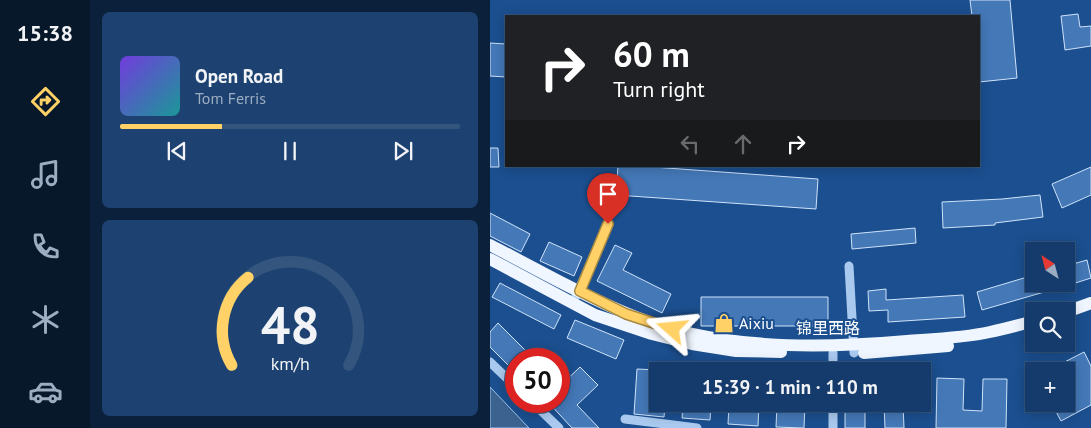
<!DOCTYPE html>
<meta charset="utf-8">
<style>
:root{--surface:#143b6b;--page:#1d4271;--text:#f1f3f6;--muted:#9dadc1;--line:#33557e;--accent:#ffd166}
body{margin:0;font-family:"PT Sans","Noto Sans SC",sans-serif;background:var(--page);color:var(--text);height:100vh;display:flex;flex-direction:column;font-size:19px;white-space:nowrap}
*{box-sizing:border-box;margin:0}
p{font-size:16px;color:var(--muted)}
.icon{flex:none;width:28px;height:28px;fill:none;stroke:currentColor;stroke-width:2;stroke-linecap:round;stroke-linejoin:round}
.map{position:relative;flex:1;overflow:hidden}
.sheet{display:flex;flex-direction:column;gap:12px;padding:12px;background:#0b203b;width:400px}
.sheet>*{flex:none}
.top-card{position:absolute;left:15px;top:15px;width:475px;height:152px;border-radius:0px;box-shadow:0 2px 12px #0003,0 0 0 1px var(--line);background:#202124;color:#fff;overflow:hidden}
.needle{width:32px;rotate:324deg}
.tools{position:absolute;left:535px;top:242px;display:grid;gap:10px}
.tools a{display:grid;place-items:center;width:50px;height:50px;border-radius:0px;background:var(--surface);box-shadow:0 2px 12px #0003,0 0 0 1px var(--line);font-size:25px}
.speed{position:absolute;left:15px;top:348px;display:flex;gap:10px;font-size:25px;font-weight:700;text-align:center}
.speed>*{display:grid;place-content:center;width:65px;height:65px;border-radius:50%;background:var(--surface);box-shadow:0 2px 12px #0003,0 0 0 1px var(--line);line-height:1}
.speed .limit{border:8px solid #d22;background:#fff;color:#111}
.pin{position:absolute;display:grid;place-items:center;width:42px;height:42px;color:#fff;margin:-51px -21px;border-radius:50% 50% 50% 0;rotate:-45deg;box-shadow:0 0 5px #0007}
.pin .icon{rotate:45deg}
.me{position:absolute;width:55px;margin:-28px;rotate:288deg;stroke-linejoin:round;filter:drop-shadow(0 0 4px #0008)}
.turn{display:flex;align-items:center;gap:18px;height:105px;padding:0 25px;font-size:22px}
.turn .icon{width:65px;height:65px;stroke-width:2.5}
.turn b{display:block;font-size:35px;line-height:42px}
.lanes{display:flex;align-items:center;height:48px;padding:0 25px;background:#0003;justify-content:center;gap:25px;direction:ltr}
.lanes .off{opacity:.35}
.sheet .tile{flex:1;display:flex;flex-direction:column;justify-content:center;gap:8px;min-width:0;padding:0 18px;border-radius:8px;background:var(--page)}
.sheet .dial{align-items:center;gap:0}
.dial svg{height:130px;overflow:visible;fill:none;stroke:var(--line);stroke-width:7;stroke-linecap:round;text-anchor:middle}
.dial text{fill:var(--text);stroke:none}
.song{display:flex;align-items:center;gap:15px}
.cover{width:60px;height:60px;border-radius:8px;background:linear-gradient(135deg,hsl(260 70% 55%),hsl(180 70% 35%))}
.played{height:5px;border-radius:2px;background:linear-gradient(90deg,var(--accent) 30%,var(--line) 30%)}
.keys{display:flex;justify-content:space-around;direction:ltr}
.trip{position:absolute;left:159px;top:362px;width:282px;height:50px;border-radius:0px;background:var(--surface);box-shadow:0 2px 12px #0003,0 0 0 1px var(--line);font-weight:600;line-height:50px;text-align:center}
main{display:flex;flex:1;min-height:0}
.tab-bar{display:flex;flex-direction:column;width:90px;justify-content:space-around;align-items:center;background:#08182b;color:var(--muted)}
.tab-bar .icon{width:35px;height:35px}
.tab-bar .on{color:var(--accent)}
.tab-bar b{font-size:22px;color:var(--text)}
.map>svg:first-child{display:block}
.water{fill:#3c6290;stroke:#9cc4f0}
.building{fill:#4478b7;stroke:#cfe3fa}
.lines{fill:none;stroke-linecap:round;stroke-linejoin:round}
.minor{stroke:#a9c9ee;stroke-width:9}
.major{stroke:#f0f6ff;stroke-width:12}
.route-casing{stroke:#a68842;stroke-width:12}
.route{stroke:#ffd166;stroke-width:9}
.labels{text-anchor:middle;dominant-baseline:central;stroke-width:4;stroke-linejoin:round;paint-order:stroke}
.poi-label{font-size:16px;fill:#fff;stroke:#1b4f8f;text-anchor:start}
.street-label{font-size:16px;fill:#fff;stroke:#1b4f8f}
</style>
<main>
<nav class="tab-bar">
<b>15:38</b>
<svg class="icon on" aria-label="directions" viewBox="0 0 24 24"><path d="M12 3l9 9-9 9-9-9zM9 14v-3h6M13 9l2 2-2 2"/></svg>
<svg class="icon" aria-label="music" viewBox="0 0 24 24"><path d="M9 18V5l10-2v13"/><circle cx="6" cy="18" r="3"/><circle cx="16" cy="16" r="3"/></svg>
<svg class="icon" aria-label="phone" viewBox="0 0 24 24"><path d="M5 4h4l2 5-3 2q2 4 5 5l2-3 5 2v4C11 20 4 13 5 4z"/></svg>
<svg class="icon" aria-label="climate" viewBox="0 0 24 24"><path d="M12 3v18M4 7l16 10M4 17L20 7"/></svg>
<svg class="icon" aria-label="car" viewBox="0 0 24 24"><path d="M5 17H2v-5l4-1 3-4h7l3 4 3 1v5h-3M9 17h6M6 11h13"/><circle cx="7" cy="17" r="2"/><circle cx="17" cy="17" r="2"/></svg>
</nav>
<section class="sheet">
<div class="tile">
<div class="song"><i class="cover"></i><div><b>Open Road</b><p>Tom Ferris</p></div></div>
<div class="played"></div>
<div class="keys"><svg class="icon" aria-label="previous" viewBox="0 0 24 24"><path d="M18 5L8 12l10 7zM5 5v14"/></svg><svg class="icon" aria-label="pause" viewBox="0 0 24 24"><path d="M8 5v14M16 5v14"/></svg><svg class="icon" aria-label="next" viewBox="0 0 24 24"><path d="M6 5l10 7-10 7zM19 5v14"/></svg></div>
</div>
<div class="tile dial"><svg viewBox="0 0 100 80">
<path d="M14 69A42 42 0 1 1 86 69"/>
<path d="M14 69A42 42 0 0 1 24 15" stroke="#ffd166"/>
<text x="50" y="56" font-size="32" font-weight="700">48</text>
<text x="50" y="72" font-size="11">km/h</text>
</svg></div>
</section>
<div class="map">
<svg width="601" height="428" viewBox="0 0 601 428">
<rect width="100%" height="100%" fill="#1b4f8f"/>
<path class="water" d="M0 387 39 428H0Z"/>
<path class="building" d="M480 0H520L527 78 489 82V16H482Z
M588 14 590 27 601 26V46L575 50 571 16Z
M0 43 16 44V77L0 76Z
M0 148H8L9 167H0Z
M128 166H149L328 179 326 209 126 195Z
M601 167V195L572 208 562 184Z
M550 195 553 217 505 223V225L453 228 452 202 512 199Z
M0 213 40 234 31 252 0 236Z
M425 228 426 243 362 249 361 234Z
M59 242 92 257 84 276 50 261Z
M125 245 142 253 133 270 181 294 172 313 107 281Z
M597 260 601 278 576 286V266Z
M544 275V284H574L575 286 492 310 487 292Z
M10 283 71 315 64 329 2 297Z
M396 289V300L473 295 475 317 398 322V310L379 311 378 291Z
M211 297H338V326H211Z
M85 320 134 340 126 359 77 338Z
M8 323 44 359H26V373L0 347V332Z
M594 352 601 366V405L571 421 562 404H576V371H557Z
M90 367 108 385 87 405 109 428H82L57 401H69V387Z
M147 369 168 370V404H175L174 417 144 414Z
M447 378 474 379 473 410 492 411 493 379H517L516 428H446Z
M193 404H221L220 420 192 418Z
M239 404H269L268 426 238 424Z
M287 404H315L314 428 286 427Z
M355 404H375V428H355Z
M394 404H413L414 428H395Z"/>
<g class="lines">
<path class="minor" d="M359 266 364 353
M86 296 118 224
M0 362 26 387
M343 371V353
M41 401 69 428
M135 419 207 428
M343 428V404"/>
<path class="major" d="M0 245C45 268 89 294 136 313 223 350 324 349 417 341 444 339 472 338 500 332 514 329 529 325 544 321
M0 259 105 315 162 334 202 344 246 351 291 352
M576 312 601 303
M374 353 458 346"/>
</g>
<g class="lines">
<defs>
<path id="route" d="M118 224 90 291 136 314 182 329"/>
</defs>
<use href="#route" class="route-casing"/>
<use href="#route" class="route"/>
</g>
<defs>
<symbol id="shop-bare" viewBox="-9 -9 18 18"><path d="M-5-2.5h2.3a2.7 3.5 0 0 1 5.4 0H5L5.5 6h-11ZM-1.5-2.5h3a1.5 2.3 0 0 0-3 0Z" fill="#ffd166" stroke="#1b4f8f" stroke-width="2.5" paint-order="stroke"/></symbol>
</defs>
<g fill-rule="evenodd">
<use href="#shop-bare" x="220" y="309" width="28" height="28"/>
</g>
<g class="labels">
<g class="poi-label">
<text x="249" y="323">Aixiu</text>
</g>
<g class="street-label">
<text x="338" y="328">锦里西路</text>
</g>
</g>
</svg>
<div class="tools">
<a><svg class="needle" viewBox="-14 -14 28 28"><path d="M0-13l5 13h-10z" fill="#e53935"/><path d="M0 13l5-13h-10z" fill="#9dadc1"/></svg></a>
<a><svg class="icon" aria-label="search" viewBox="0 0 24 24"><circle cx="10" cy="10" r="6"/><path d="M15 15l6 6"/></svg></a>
<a>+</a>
</div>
<div class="speed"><div class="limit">50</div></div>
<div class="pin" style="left:118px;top:224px;background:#d93025"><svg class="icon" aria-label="arrive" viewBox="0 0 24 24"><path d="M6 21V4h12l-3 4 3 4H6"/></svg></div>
<svg class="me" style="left:182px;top:329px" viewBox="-20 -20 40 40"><path d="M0-17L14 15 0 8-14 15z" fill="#ffd166" stroke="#fff" stroke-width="4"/></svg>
<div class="trip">15:39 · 1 min · 110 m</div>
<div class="top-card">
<div class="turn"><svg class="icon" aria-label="right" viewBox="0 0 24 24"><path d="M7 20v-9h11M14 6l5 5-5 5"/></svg><div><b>60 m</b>Turn right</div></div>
<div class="lanes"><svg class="icon off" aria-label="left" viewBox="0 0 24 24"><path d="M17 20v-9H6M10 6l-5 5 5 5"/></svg><svg class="icon off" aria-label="ahead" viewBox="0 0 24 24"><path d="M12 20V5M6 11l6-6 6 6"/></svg><svg class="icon" aria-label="right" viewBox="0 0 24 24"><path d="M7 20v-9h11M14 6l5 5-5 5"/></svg></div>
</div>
</div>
</main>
